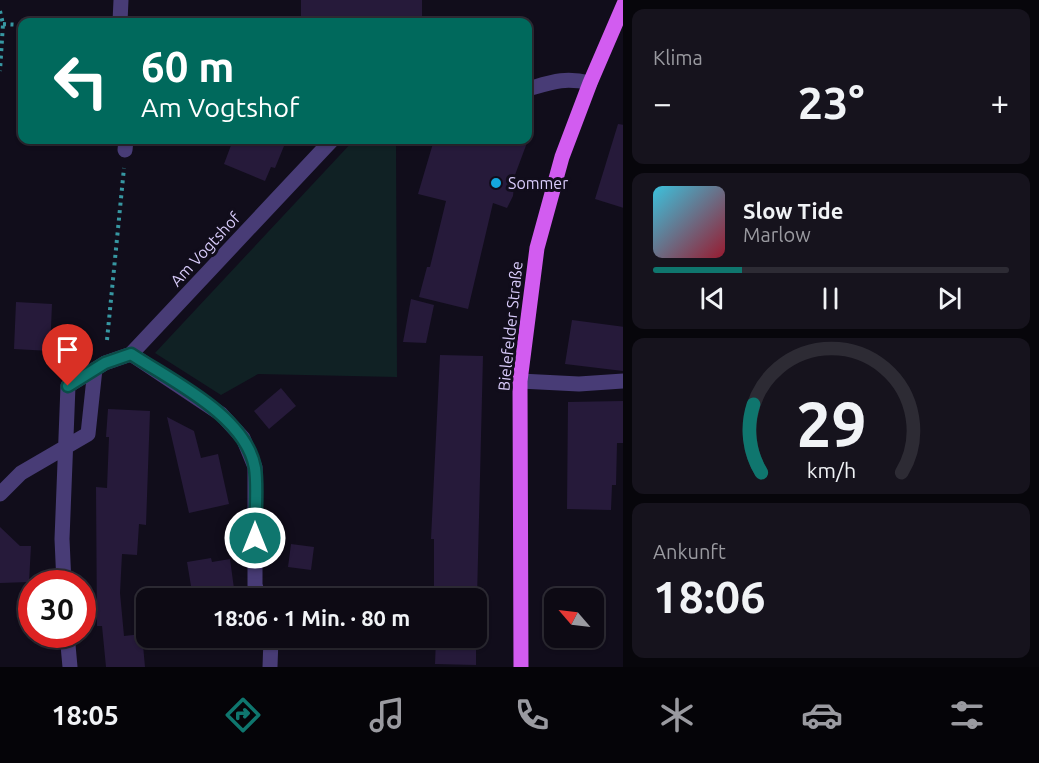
<!DOCTYPE html>
<html lang="de">
<meta charset="utf-8">
<style>
:root{--surface:#0d0a14;--page:#16131d;--text:#f1f3f6;--muted:#9a9aa0;--line:#2d2b34;--accent:#0f766e}
body{margin:0;font-family:Ubuntu,sans-serif;background:var(--page);color:var(--text);height:100vh;display:flex;flex-direction:column;font-size:22px;white-space:nowrap}
*{box-sizing:border-box;margin:0}
p{font-size:20px;color:var(--muted)}
.icon{flex:none;width:33px;height:33px;fill:none;stroke:currentColor;stroke-width:2;stroke-linecap:round;stroke-linejoin:round}
.map{position:relative;flex:1;overflow:hidden}
.sheet{display:flex;flex-direction:column;gap:9px;padding:9px;background:#07060b;width:416px}
.sheet>*{flex:none}
.top-card{position:absolute;left:18px;top:18px;width:514px;height:126px;border-radius:12px;box-shadow:0 2px 4px #0004,0 0 0 2px var(--line);background:#00695c;color:#fff;overflow:hidden}
.needle{width:39px;rotate:298deg}
.buttons{position:absolute;left:544px;top:588px;display:grid;gap:12px}
.buttons a{display:grid;place-items:center;width:60px;height:60px;border-radius:12px;background:var(--surface);box-shadow:0 2px 4px #0004,0 0 0 2px var(--line);font-size:30px}
.speed{position:absolute;left:18px;top:570px;display:flex;gap:12px;font-size:30px;font-weight:700;text-align:center}
.speed>*{display:grid;place-content:center;width:78px;height:78px;border-radius:50%;background:var(--surface);box-shadow:0 2px 4px #0004,0 0 0 2px var(--line);line-height:1}
.speed .limit{border:9px solid #d22;background:#fff;color:#111}
.pin{position:absolute;display:grid;place-items:center;width:51px;height:51px;color:#fff;margin:-62px -26px;border-radius:50% 50% 50% 0;rotate:-45deg;box-shadow:0 0 6px #0007}
.pin .icon{rotate:45deg}
.me{position:absolute;width:66px;margin:-33px;rotate:0deg;stroke-linejoin:round;filter:drop-shadow(0 0 4px #0008)}
.turn{display:flex;align-items:center;gap:21px;height:126px;padding:0 24px;font-size:27px}
.turn .icon{width:78px;height:78px;stroke-width:2.5}
.turn b{display:block;font-size:42px;line-height:51px}
.big{font-size:45px;font-weight:700;line-height:1.1}
.sheet .tile{flex:1;display:flex;flex-direction:column;justify-content:center;gap:9px;min-width:0;padding:0 21px;border-radius:12px;background:var(--page)}
.sheet .dial{align-items:center;gap:0}
.dial svg{height:156px;overflow:visible;fill:none;stroke:var(--line);stroke-width:7;stroke-linecap:round;text-anchor:middle}
.dial text{fill:var(--text);stroke:none}
.song{display:flex;align-items:center;gap:18px}
.cover{width:72px;height:72px;border-radius:9px;background:linear-gradient(135deg,hsl(190 70% 55%),hsl(350 70% 35%))}
.played{height:6px;border-radius:3px;background:linear-gradient(90deg,var(--accent) 25%,var(--line) 25%)}
.keys{display:flex;justify-content:space-around;direction:ltr}
.heat{display:flex;justify-content:space-between;align-items:center;font-size:33px;direction:ltr}
.trip{position:absolute;left:136px;top:588px;width:351px;height:60px;border-radius:12px;background:var(--surface);box-shadow:0 2px 4px #0004,0 0 0 2px var(--line);font-weight:700;line-height:60px;text-align:center}
.tabs{display:flex;height:96px;justify-content:space-around;align-items:center;background:#050408;color:var(--muted)}
.tabs .icon{width:42px;height:42px}
.tabs .current{color:var(--accent)}
.tabs b{font-size:27px;color:var(--text)}
main{display:flex;flex:1;min-height:0}
.map>svg:first-child{display:block}
.green{fill:#102124}
.building{fill:#261a3a}
.lines{fill:none;stroke-linecap:round;stroke-linejoin:round}
.path{stroke:#3797a2;stroke-width:4;stroke-dasharray:3 4.5;stroke-linecap:butt}
.minor{stroke:#483c76;stroke-width:15}
.major{stroke:#d25cf0;stroke-width:15}
.route-casing{stroke:#0a4d48;stroke-width:15}
.route{stroke:#0f766e;stroke-width:10}
.poi-dot{fill:#14a7dd;stroke:#110d1b;stroke-width:2}
.labels{text-anchor:middle;dominant-baseline:central;stroke-width:6;stroke-linejoin:round;paint-order:stroke}
.poi-label{font-size:16px;fill:#d8cbfa;stroke:#110d1b;text-anchor:start}
.street-label{font-size:16px;fill:#d8cbfa;stroke:#110d1b}
</style>
<main>
<div class="map">
<svg width="624" height="667" viewBox="0 0 624 667">
<rect width="100%" height="100%" fill="#110d1b"/>
<path class="green" d="M354 140H396L397 377 258 374 221 395 155 353Z"/>
<path class="building" d="M301 0H422V22L301 21Z
M618 124 624 125V208L595 199Z
M233 140H281L279 144 284 146 275 168 271 167 265 181 224 164Z
M434 140H528L515 175 513 196 507 208 493 203 468 309 419 297 427 267H430L446 201 418 194Z
M411 299 434 305 426 343 403 342Z
M16 302 52 304 50 351 14 349Z
M572 320 624 327V371L565 364Z
M440 355 483 356 477 598H437V589L434 590V539H431Z
M281 388 296 406 269 429 254 411Z
M624 401V443H617L616 485H612L611 510 567 509 568 402Z
M108 409 150 411 146 525 139 524 137 555 122 554 120 593 124 636 142 634 145 667H106L102 626H97L96 487 107 488 109 437H106Z
M167 417 194 431 201 458 218 454 229 504 189 513Z
M0 527 20 546H31L29 582 0 583Z
M291 544 314 547 311 570 288 567Z
M211 558 212 562 230 559 235 596 193 598 187 562Z
M436 638H476V665L435 664Z"/>
<g class="lines">
<path class="path" d="M0 11 3 24 0 71
M3 24 22 25
M107 340 124 168"/>
<path class="minor" d="M120 22 121 0
M528 89C552 82 564 77 590 83
M125 150 126 140
M131 354 221 414 243 438 255 467V585L259 598
M520 381 579 384 624 381
M0 494 21 473 88 434 95 369
M64 584 62 539 68 386 105 363 131 354 332 140
M67 634 70 667
M270 667 271 638"/>
<path class="major" d="M521 667 520 381 537 248 562 157 590 83 624 4"/>
</g>
<g class="lines">
<defs>
<path id="route" d="M68 386 105 363 131 354C172 381 246 416 255 468 258 488 255 517 255 538"/>
</defs>
<use href="#route" class="route-casing"/>
<use href="#route" class="route"/>
</g>
<circle class="poi-dot" cx="496" cy="183" r="6"/>
<g class="labels">
<g class="poi-label">
<text x="508" y="183">Sommer</text>
</g>
<g class="street-label">
<text transform="translate(205 249) rotate(-47)">Am Vogtshof</text>
<text transform="translate(510 326) rotate(-84)">Bielefelder Straße</text>
</g>
</g>
</svg>
<div class="buttons">
<a><svg class="needle" viewBox="-14 -14 28 28"><path d="M0-13l5 13h-10z" fill="#e53935"/><path d="M0 13l5-13h-10z" fill="#9a9aa0"/></svg></a>
</div>
<div class="speed"><div class="limit">30</div></div>
<div class="pin" style="left:68px;top:386px;background:#d93025"><svg class="icon" aria-label="arrive" viewBox="0 0 24 24"><path d="M6 21V4h12l-3 4 3 4H6"/></svg></div>
<svg class="me" style="left:255px;top:538px" viewBox="-20 -20 40 40"><circle r="17" fill="#0f766e" stroke="#fff" stroke-width="3"/><path d="M0-11L8 9 0 5-8 9z" fill="#fff"/></svg>
<div class="trip">18:06 · 1 Min. · 80 m</div>
<div class="top-card">
<div class="turn"><svg class="icon" aria-label="left" viewBox="0 0 24 24"><path d="M17 20v-9H6M10 6l-5 5 5 5"/></svg><div><b>60 m</b>Am Vogtshof</div></div>
</div>
</div>
<section class="sheet">
<div class="tile"><p>Klima</p>
<div class="heat"><a>−</a><b class="big">23°</b><a>+</a></div>
</div>
<div class="tile">
<div class="song"><i class="cover"></i><div><b>Slow Tide</b><p>Marlow</p></div></div>
<div class="played"></div>
<div class="keys"><svg class="icon" aria-label="previous" viewBox="0 0 24 24"><path d="M18 5L8 12l10 7zM5 5v14"/></svg><svg class="icon" aria-label="pause" viewBox="0 0 24 24"><path d="M8 5v14M16 5v14"/></svg><svg class="icon" aria-label="next" viewBox="0 0 24 24"><path d="M6 5l10 7-10 7zM19 5v14"/></svg></div>
</div>
<div class="tile dial"><svg viewBox="0 0 100 80">
<path d="M14 69A42 42 0 1 1 86 69"/>
<path d="M14 69A42 42 0 0 1 10 34" stroke="#0f766e"/>
<text x="50" y="56" font-size="32" font-weight="700">29</text>
<text x="50" y="72" font-size="11">km/h</text>
</svg></div>
<div class="tile"><p>Ankunft</p><b class="big">18:06</b></div>
</section>
</main>
<nav class="tabs">
<b>18:05</b>
<svg class="icon current" aria-label="directions" viewBox="0 0 24 24"><path d="M12 3l9 9-9 9-9-9zM9 14v-3h6M13 9l2 2-2 2"/></svg>
<svg class="icon" aria-label="music" viewBox="0 0 24 24"><path d="M9 18V5l10-2v13"/><circle cx="6" cy="18" r="3"/><circle cx="16" cy="16" r="3"/></svg>
<svg class="icon" aria-label="phone" viewBox="0 0 24 24"><path d="M5 4h4l2 5-3 2q2 4 5 5l2-3 5 2v4C11 20 4 13 5 4z"/></svg>
<svg class="icon" aria-label="climate" viewBox="0 0 24 24"><path d="M12 3v18M4 7l16 10M4 17L20 7"/></svg>
<svg class="icon" aria-label="car" viewBox="0 0 24 24"><path d="M5 17H2v-5l4-1 3-4h7l3 4 3 1v5h-3M9 17h6M6 11h13"/><circle cx="7" cy="17" r="2"/><circle cx="17" cy="17" r="2"/></svg>
<svg class="icon" aria-label="filters" viewBox="0 0 24 24"><path d="M4 7h16M4 17h16"/><circle cx="9" cy="7" r="2"/><circle cx="15" cy="17" r="2"/></svg>
</nav>
